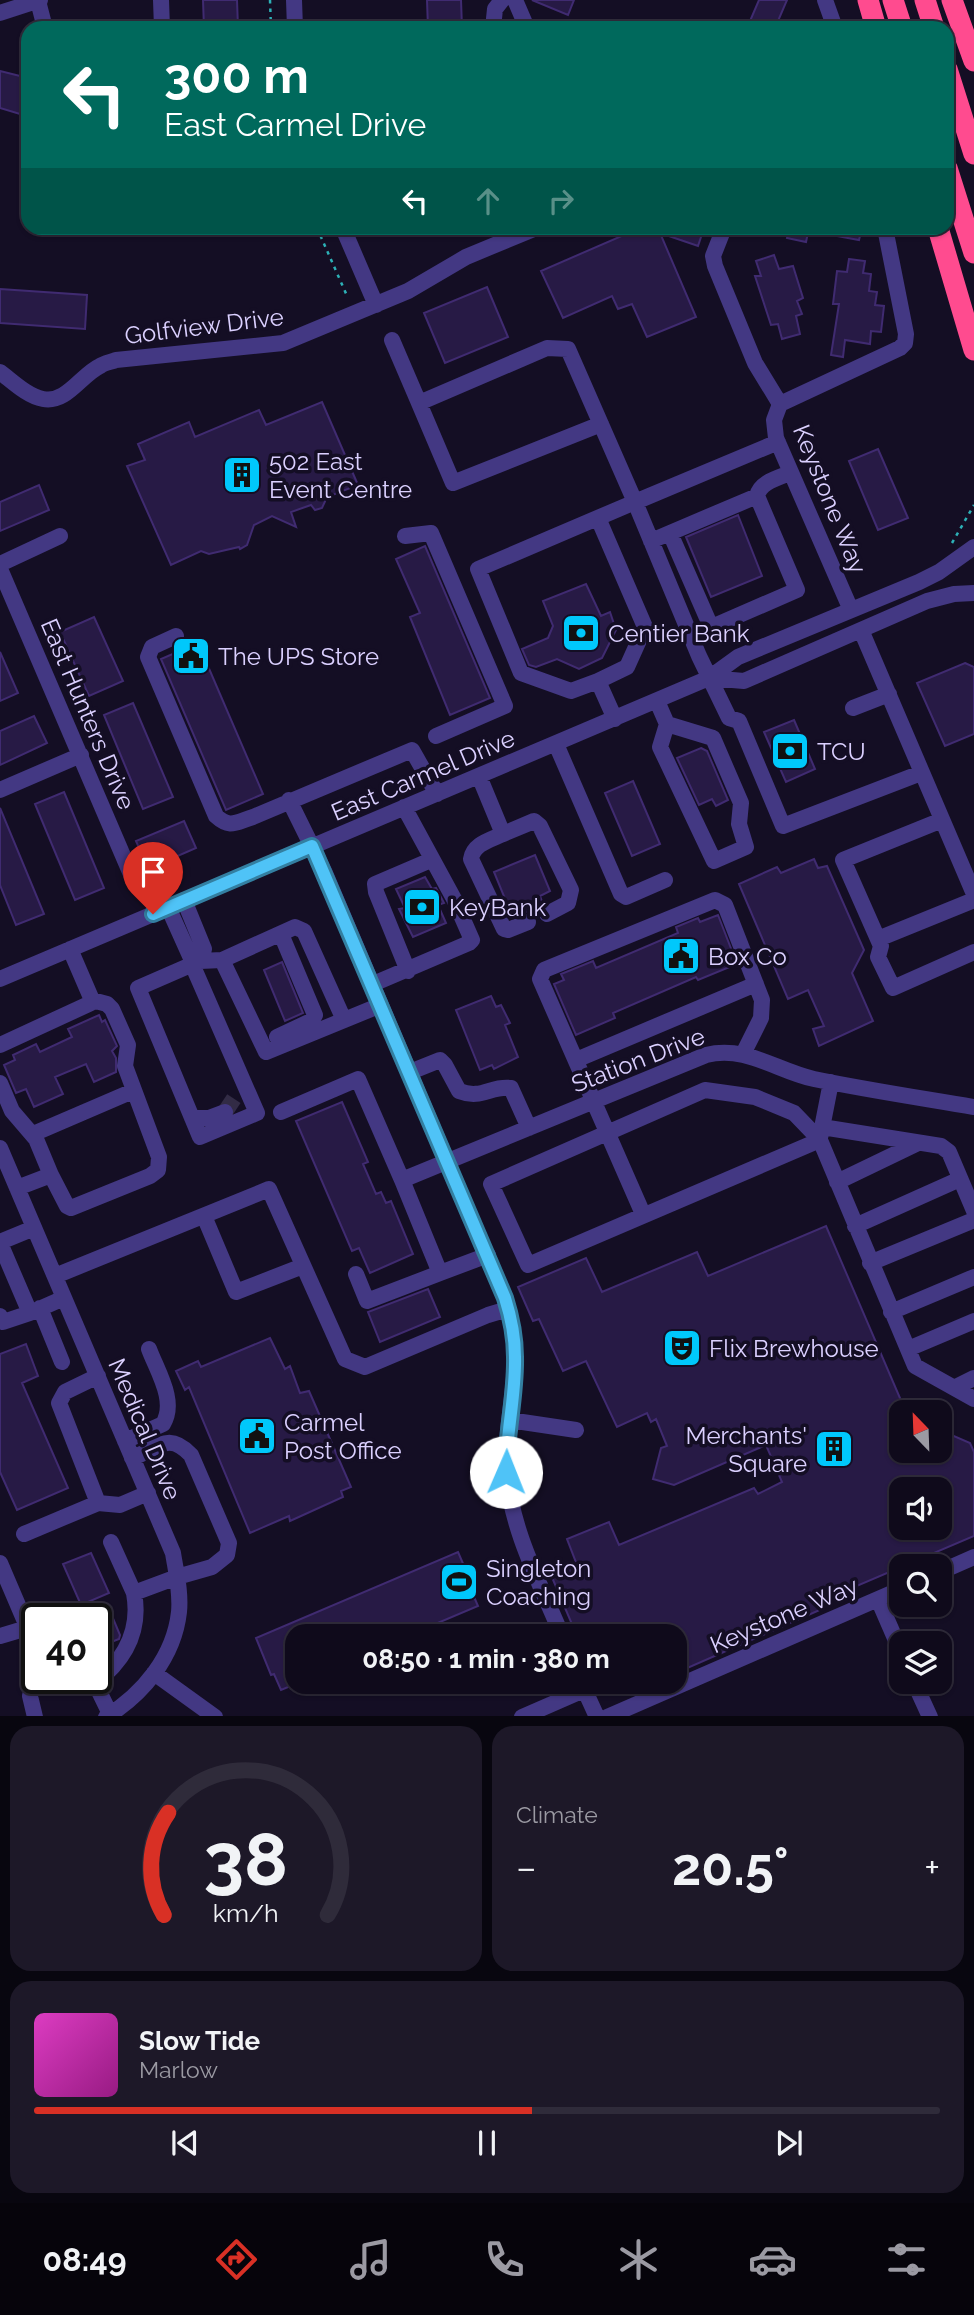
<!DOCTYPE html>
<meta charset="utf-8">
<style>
:root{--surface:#0f0a1b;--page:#1d1828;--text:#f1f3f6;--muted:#9b9aa3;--line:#2f2b3a;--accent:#d93025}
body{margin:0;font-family:Raleway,sans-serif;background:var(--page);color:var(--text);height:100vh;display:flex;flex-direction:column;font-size:26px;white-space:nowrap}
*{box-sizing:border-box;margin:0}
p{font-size:23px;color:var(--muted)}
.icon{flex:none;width:38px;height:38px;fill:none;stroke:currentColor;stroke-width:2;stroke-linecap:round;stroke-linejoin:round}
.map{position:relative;height:1716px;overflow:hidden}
.side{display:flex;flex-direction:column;gap:10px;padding:10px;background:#08060f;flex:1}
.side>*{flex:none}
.banner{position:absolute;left:21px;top:21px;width:933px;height:214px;border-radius:21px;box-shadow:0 2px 5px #0004,0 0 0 2px var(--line);background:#00695c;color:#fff;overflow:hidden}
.needle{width:46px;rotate:337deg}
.controls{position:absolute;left:889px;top:1400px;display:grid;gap:14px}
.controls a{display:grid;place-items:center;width:63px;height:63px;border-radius:14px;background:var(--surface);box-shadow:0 2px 5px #0004,0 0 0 2px var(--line);font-size:35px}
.speed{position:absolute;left:21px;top:1603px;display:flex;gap:14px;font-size:35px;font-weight:700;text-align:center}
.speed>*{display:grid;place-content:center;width:91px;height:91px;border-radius:50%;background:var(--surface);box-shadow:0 2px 5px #0004,0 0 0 2px var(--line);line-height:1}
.speed .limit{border:4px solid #111;border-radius:10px;background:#fff;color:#111}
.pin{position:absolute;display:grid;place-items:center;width:60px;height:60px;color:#fff;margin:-72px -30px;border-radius:50% 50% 50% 0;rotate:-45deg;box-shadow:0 0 7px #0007}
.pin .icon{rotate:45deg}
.me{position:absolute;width:77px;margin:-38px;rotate:1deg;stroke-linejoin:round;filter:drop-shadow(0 0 5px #0008)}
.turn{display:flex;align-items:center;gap:24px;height:147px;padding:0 28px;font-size:32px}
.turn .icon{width:91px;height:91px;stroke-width:2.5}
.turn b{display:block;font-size:49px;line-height:60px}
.lanes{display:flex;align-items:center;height:66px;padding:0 28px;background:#0003;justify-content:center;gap:35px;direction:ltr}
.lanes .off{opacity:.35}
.big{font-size:52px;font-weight:700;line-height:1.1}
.side .tile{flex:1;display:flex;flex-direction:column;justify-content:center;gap:10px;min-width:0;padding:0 24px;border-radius:21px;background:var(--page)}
.side .dial{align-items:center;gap:0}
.dial svg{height:182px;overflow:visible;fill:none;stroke:var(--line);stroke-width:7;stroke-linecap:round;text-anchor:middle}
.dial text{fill:var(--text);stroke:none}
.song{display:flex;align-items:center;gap:21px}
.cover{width:84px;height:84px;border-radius:10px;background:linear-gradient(135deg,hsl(310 70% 55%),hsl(310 70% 35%))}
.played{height:7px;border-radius:4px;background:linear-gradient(90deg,var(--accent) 55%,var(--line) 55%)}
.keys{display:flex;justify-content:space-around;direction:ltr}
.heat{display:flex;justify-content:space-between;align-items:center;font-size:38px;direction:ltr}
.side .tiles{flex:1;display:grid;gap:10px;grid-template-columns:1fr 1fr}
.tile:last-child{grid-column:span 2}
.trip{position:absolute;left:285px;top:1624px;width:402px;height:70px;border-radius:21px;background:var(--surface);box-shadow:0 2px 5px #0004,0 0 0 2px var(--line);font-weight:700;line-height:70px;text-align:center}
.tabs{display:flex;height:112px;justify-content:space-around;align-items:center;background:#06040b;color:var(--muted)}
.tabs .icon{width:49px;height:49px}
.tabs .active{color:var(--accent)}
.tabs b{font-size:32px;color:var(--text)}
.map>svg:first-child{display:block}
.building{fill:#271a45;stroke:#402b71;stroke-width:2;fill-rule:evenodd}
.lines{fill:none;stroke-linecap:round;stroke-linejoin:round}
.minor-tunnel{stroke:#322b45;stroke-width:16;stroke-dasharray:16 8;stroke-linecap:butt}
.path{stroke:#2db1b7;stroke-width:2.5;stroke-dasharray:3.5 5;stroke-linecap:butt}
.minor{stroke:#433883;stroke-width:16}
.highway{stroke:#ff4b8f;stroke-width:21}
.route-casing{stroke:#337fa1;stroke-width:18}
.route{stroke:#4fc3f7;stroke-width:12}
.labels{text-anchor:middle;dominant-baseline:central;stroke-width:7;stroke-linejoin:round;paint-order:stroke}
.street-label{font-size:24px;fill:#dbd0ff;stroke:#140e24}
.poi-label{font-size:24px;fill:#dbd0ff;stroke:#140e24;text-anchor:start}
</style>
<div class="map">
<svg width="974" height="1717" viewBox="0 0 974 1717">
<rect width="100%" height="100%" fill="#140e24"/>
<path class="building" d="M203 0H237L238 28H204Z
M427 0H461L462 28H428Z
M532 0H574L568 15Z
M759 0H787L775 28H747Z
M0 71 28 78 20 114 0 108Z
M640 228H704L698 246 660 233 696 317 647 337 632 304 618 309 612 296 563 318 541 271Z
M789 228H809L806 242 787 238Z
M827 228H862L859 240 826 234Z
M774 255 779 269 793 266 803 298 797 301 802 314 796 316 800 334 782 339 778 324 771 325 755 276H761L756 261Z
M849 259 865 261 863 273 871 274 869 291 877 292 875 305 884 306 881 332 871 331 870 344 845 340 843 357 831 355 839 304H833L837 271 847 272Z
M487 287 508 337 445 363 424 313Z
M0 289 87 295 85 329 0 323Z
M322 402 358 485 327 497 322 508 315 510 311 505 291 512 296 527 272 516 254 525 247 545 240 549 239 547 209 554 201 551 171 565 127 466 145 460 138 444 189 422 195 437 259 410 266 425Z
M878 449 908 518 878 530 849 461Z
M39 485 49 510 0 531V502Z
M738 515 762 576 711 597 686 537Z
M425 546 490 698 450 715 410 617 420 613 396 559Z
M586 584 601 616 610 612 616 630 602 658 579 669 557 659 536 667 529 665 522 649 548 638 553 626 543 601Z
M94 617 123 681 89 696 60 632Z
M198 643 263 794 226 810 161 659Z
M0 652 18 693 0 701Z
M965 663 974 667V734L945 746 917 683Z
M133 703 173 797 143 809 104 715Z
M34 716 47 743 0 765V731Z
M794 720 815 769 786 782 764 732Z
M701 748 707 751 728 800 716 806 712 799 699 805 677 758Z
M633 781 660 844 632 856 605 793Z
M64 792 104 888 75 900 35 804Z
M0 808 44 914 16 925 0 885Z
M184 821 196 848 148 869 136 841Z
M535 855 550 891 540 896 543 904 538 909 537 917 530 912H524L521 906 510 911 494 872Z
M814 859 818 868 827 866 864 950 852 973 873 1021 819 1046 813 1029 824 1026 808 990 788 999 739 884 777 867 781 873Z
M425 877 432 889 436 888 444 903 438 905 446 923 413 937 399 909 405 908 396 889Z
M718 915 737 964 698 980 696 977 613 1013 615 1018 576 1035 554 984 564 980 561 974 593 961 596 968 678 933 676 927 698 918 700 922Z
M282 962 303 1013 285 1021 264 970Z
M491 996 496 1007 501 1005 510 1023 505 1025 518 1057 494 1069 492 1065 480 1070 456 1010Z
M99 1015 102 1022 105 1020 117 1046 112 1051 116 1058V1072L94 1082 86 1064 55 1077 63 1094 34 1107 26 1089 16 1093 4 1065 15 1060 13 1055 36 1044 40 1052 72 1037 68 1029Z
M342 1102 368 1162 363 1164 376 1194 381 1192 386 1203 391 1201 413 1254 370 1273 359 1248 352 1251 296 1121Z
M826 1226 906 1412H901V1451H940V1430L970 1443 974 1452V1536L845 1591 842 1585 817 1597 822 1609 676 1673V1636H577L551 1575 577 1565 567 1539 609 1522 619 1545 754 1488 758 1494 782 1482 766 1445 674 1485 653 1479 661 1448 667 1446 656 1419 651 1422 647 1413 617 1427 586 1361 563 1371 539 1319 533 1321 518 1287 586 1258 602 1292 697 1252 708 1276ZM901 1489H940V1528H901Z
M428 1289 440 1317 380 1342 368 1312Z
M270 1338 285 1369 290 1366 300 1393 309 1391 351 1487 341 1491 343 1497 290 1521 289 1516 250 1533 189 1387 185 1390 176 1371 198 1361 201 1367Z
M26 1344 38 1376 22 1383 68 1488 17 1510 0 1472V1354Z
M458 1552 474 1589 471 1590 478 1606 407 1636H298V1683L281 1690 274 1674 271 1675 256 1638Z
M91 1553 109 1593 81 1605 63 1564Z
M112 1616 120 1635 119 1639 96 1648V1623Z"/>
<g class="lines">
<path class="minor-tunnel" d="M225 1112 235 1097"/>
<path class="path" d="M270 0 271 28
M317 228 348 298
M952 543 974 505"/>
<path class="minor" d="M161 0 162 28
M294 0 295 28
M515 0 527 28
M825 0 835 28
M38 1 45 28
M0 13 40 0
M493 28 495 9 502 0
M343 228 376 305
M724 228 713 256 715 266 755 363 780 404
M392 340 419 403 547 348 568 349 635 502 478 569 521 673 571 691 598 681 615 719
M0 372C12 381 27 396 43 399 66 404 81 375 100 366 104 363 111 362 116 360L283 343 408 291 466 257 536 228
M419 403 453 483 601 424
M780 404 900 348 905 343 906 334 885 228
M780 404 774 420 776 438 851 610
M778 442 635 502 699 656 729 718 739 721 783 826 921 773
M757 496C760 482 778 478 790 473
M598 518 645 627 627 667 598 681
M670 533 711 627
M405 536 431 533 505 706 436 736
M651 541 757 496 797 590 691 636
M0 564 60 536
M0 569 133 879
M861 630 974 894
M176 636 152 647 148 657 216 816C230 829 236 822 253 817L412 750 437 794
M709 678 744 681 927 601 954 594 974 593
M657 701 667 724 660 747 714 861 746 847 739 824 741 803 713 738 667 724
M853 708 889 694
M556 744 621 894 626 897 665 880
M479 776 503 834C490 840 473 844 471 859L504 929 508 930 528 922
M0 790 81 755
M289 800 325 873 505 1298C511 1318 516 1340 515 1361 514 1399 504 1436 507 1474 511 1530 541 1585 562 1636
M942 820 843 860 881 946 878 957 893 988 974 952
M503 834 534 821 540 826 571 890 568 903 547 914
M184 900 204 949 200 961
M168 907 190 956 200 961
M878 939 974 900
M222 960 295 927 304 931 344 1020
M192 964 257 1113 200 1137 138 988 200 961 222 960 266 1052 381 1005
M408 971 376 892 375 884 431 860
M0 979 709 678 738 657 919 582 939 572 974 547
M373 984 469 943 472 940 454 899 404 807
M277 1037 311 1021 315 1015 281 934
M0 1045 91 1003 92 1000 70 949
M576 1060 756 984
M410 1072 440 1060 445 1065 459 1091C482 1100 491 1085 511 1088L529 1128
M0 1083 12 1111 36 1139 51 1175
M281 1112 358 1079 402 1180
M192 1118H209L225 1112
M822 1127 941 1146 949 1152 974 1211
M33 1134 133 1091
M820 1138 831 1082
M820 1140 528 1265 491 1184 705 1090 755 1097 794 1113 820 1140 915 1366 974 1399
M0 1148 173 1553C176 1572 181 1592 179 1612 174 1657 143 1694 106 1717
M837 1182 918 1143
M17 1188 51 1175 67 1206 71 1208 150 1176 158 1170 159 1157 125 1066 128 1045 112 1009 107 1004 92 1000
M643 1214 540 979 544 970 715 900 725 905 762 1000 761 1018 743 1054
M204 1216 236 1292 303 1266
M855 1226 960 1179
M0 1242 34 1228
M0 1243 30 1313 64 1298
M488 1255 440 1273 402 1180 706 1055C746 1045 777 1071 814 1079 867 1090 921 1098 974 1107
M870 1263 974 1220
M356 1274 367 1301 440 1273
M55 1276 269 1189 345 1359 365 1367 488 1315 508 1309
M40 1308 62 1362
M891 1312 974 1277
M0 1316 3 1322 30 1313
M908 1349 974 1321
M954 1388 974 1378
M509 1420 576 1430
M125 1441 163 1424C177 1401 157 1371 149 1349
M98 1503 59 1403 65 1392 98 1376
M24 1534 98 1503 120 1505 148 1493
M111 1542 134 1593
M0 1563 35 1645V1678L30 1696 35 1717
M940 1572 974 1557
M878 1599 901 1652
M0 1636 27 1628
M154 1673 215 1717
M581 1682 597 1717
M914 1682 930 1717
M110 1714 95 1683C125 1660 141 1631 134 1593L177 1577 212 1567 227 1555 229 1543 191 1455C168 1431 159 1448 132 1458
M522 1717 584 1690
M607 1717 901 1589"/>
<path class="highway" d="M868 0 876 28
M893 0 902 28
M925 0 934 28
M952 0 974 61
M947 69 974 154
M947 168 974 253
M938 228 974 350"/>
</g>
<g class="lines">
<defs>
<path id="route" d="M153 914 312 846 505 1298C511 1317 515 1337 515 1357 516 1395 506 1433 506 1472"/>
</defs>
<use href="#route" class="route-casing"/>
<use href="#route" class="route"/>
</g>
<defs>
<symbol id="building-square" viewBox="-11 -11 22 22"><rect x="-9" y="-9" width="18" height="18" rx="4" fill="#00c8fb" stroke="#140e24"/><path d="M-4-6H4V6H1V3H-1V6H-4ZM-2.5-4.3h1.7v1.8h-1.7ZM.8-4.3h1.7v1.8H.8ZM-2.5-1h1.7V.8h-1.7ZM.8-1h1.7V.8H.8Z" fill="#111"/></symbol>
<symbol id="bank-square" viewBox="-11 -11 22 22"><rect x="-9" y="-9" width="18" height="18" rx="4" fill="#00c8fb" stroke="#140e24"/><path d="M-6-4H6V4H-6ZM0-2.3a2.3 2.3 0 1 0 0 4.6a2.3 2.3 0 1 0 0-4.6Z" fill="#111"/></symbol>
<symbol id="civic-square" viewBox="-11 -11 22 22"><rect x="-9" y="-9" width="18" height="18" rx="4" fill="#00c8fb" stroke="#140e24"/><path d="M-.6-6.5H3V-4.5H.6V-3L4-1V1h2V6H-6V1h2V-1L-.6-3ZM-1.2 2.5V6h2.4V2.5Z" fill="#111"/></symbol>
<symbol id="theatre-square" viewBox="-11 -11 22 22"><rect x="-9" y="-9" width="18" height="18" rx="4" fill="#00c8fb" stroke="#140e24"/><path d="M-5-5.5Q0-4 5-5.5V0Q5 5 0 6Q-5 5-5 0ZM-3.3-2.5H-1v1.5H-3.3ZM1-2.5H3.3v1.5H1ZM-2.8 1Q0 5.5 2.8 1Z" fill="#111"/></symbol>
<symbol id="stadium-square" viewBox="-11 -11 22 22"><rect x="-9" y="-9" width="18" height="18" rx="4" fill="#00c8fb" stroke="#140e24"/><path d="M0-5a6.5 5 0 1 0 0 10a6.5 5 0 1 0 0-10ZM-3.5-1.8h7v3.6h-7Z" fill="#111"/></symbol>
</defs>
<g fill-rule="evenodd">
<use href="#building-square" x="220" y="453" width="44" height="44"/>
<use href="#bank-square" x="559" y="611" width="44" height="44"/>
<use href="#civic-square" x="169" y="634" width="44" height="44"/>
<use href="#bank-square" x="768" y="729" width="44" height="44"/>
<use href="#bank-square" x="400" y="885" width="44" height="44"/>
<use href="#civic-square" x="659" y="934" width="44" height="44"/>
<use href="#theatre-square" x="660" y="1326" width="44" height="44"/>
<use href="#civic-square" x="235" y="1414" width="44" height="44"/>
<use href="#building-square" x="812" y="1427" width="44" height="44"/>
<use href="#stadium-square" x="437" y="1560" width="44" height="44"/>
</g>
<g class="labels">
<g class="street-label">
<text transform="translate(204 326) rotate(-7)">Golfview Drive</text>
<text transform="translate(830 499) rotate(68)">Keystone Way</text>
<text transform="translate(88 714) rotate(67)">East Hunters Drive</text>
<text transform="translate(423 775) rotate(-23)">East Carmel Drive</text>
<text transform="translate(638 1060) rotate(-21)">Station Drive</text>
<text transform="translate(145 1429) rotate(67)">Medical Drive</text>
<text transform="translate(784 1615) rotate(-23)">Keystone Way</text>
</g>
<g class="poi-label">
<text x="269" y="461">502 East<tspan x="269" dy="28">Event Centre</tspan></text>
<text x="608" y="633">Centier Bank</text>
<text x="218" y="656">The UPS Store</text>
<text x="817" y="751">TCU</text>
<text x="449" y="907">KeyBank</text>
<text x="708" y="956">Box Co</text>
<text x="709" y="1348">Flix Brewhouse</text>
<text x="284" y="1422">Carmel<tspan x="284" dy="28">Post Office</tspan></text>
<text x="807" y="1435" text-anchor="end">Merchants'<tspan x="807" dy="28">Square</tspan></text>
<text x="486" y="1568">Singleton<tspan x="486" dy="28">Coaching</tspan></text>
</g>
</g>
</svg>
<div class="controls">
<a><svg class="needle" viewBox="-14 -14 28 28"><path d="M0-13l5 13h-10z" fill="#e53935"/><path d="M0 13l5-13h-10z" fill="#9b9aa3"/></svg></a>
<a><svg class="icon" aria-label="sound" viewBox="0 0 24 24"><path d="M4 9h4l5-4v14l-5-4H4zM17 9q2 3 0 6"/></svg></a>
<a><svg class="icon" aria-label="search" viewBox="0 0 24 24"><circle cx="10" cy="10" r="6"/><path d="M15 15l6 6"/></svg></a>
<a><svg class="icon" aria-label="layers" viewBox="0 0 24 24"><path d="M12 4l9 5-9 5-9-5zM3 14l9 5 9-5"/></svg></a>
</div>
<div class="speed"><div class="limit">40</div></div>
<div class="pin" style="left:153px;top:914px;background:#d93025"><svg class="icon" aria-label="arrive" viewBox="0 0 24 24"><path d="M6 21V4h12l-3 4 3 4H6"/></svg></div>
<svg class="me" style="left:506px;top:1472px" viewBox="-20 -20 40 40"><circle r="19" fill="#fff"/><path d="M0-13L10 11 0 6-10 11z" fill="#4fc3f7"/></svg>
<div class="trip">08:50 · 1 min · 380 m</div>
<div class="banner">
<div class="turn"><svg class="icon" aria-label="left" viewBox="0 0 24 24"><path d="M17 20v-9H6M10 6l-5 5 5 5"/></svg><div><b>300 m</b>East Carmel Drive</div></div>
<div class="lanes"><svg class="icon" aria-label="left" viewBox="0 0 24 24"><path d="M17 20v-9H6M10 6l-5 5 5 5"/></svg><svg class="icon off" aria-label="ahead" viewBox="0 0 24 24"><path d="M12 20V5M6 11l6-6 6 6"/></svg><svg class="icon off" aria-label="right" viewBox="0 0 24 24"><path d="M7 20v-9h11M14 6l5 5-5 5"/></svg></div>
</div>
</div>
<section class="side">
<div class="tiles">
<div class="tile dial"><svg viewBox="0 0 100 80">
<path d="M14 69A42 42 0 1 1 86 69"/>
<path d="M14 69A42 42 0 0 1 16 24" stroke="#d93025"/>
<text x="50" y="56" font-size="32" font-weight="700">38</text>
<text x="50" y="72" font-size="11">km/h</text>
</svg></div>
<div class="tile"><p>Climate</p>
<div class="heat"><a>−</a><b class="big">20.5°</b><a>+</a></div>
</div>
<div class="tile">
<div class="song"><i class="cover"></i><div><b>Slow Tide</b><p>Marlow</p></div></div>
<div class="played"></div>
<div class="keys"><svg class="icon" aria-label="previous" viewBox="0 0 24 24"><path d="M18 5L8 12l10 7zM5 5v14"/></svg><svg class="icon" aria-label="pause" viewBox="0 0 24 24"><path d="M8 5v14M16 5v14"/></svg><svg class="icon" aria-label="next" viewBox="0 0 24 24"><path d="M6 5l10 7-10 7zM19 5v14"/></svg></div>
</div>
</div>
</section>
<nav class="tabs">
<b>08:49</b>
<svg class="icon active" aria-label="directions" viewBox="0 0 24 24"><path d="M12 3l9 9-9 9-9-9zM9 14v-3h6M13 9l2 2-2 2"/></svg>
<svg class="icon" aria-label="music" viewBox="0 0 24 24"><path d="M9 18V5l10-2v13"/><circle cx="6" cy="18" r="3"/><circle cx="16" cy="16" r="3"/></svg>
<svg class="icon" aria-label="phone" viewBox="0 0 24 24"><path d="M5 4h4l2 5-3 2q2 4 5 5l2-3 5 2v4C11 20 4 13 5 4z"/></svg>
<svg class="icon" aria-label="climate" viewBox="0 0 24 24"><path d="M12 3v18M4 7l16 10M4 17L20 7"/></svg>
<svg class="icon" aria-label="car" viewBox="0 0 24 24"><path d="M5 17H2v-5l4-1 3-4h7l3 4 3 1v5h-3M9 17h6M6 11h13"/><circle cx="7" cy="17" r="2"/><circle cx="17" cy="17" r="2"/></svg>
<svg class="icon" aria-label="filters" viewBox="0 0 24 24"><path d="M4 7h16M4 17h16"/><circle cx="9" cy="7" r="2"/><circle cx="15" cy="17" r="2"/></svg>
</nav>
